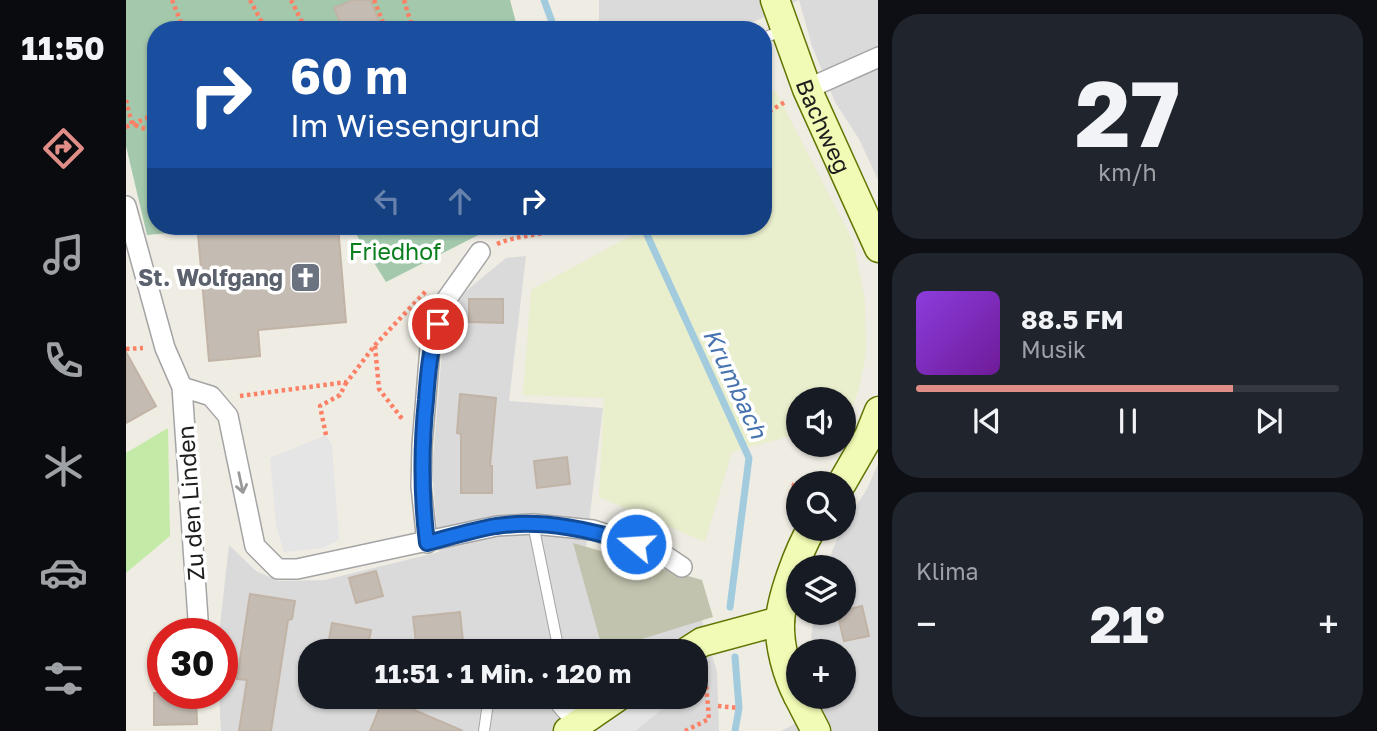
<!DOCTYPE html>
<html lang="de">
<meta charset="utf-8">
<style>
:root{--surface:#171b24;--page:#20242c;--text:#f1f3f6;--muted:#9ea1a6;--line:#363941;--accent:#e08d87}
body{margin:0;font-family:"Golos Text",sans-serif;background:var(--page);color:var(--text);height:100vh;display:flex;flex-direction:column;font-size:26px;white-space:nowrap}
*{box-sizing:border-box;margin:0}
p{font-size:23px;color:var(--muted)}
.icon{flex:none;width:38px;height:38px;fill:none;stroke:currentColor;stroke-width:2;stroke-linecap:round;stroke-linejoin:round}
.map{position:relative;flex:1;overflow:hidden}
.side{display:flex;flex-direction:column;gap:14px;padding:14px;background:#0d0f14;width:499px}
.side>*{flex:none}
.guide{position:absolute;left:21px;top:21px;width:625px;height:214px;border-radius:28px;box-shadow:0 2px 5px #0004;background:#1a4fa0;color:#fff;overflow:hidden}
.buttons{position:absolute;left:660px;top:387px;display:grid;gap:14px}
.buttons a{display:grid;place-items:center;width:70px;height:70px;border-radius:50%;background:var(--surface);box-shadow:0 2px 5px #0004;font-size:35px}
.speed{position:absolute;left:21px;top:618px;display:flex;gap:14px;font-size:35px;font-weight:700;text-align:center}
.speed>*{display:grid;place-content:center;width:91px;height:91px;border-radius:50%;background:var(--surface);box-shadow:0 2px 5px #0004;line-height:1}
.speed .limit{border:10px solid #d22;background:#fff;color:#111}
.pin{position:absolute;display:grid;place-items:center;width:60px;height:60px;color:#fff;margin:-30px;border:4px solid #fff;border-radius:50%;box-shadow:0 2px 7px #0007}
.me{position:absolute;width:77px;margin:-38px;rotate:288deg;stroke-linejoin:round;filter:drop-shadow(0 0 5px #0008)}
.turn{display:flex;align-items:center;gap:24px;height:147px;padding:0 28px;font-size:32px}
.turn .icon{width:91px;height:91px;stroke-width:2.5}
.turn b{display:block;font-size:49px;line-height:60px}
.lanes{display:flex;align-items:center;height:66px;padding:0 28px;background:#0003;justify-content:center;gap:35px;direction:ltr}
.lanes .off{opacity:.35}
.big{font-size:52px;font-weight:700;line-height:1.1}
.side .widget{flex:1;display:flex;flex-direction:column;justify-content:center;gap:10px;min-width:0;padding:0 24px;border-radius:28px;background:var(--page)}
.side .dial{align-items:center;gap:0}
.dial b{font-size:91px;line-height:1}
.song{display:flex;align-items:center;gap:21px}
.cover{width:84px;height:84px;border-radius:10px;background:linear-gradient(135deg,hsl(270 70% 55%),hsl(280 70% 35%))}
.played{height:7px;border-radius:4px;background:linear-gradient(90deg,var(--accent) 75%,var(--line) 75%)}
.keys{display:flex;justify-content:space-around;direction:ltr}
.heat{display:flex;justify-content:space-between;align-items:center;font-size:38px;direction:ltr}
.trip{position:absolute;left:172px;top:639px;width:410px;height:70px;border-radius:28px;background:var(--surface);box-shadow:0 2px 5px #0004;font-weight:700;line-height:70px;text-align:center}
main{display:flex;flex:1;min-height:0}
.menu{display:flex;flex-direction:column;width:126px;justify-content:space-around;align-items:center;background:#090b0e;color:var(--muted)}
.menu .icon{width:49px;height:49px}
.menu .active{color:var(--accent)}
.menu b{font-size:32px;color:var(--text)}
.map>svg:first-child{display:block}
.residential{fill:#dbdada;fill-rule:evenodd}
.construction{fill:#c2c3ae}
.farmland{fill:#e9eecd}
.grass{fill:#c3eba7}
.cemetery{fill:#a3c8ac}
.parking{fill:#e5e5e5}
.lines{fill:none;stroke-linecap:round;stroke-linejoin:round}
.stream{stroke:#a2cbde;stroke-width:7}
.building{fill:#c4bbb2;stroke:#c1b3a5;stroke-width:2}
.lane-casing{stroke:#a4a4a4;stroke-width:12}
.street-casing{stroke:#a4a4a4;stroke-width:22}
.secondary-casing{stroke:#617602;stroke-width:31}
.path{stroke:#fd8166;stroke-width:4.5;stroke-dasharray:3.5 3.5;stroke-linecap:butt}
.lane{stroke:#fff;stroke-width:10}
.street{stroke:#fff;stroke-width:19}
.secondary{stroke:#f2fbb5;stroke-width:28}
.oneway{stroke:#999}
.route-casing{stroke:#114b97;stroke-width:18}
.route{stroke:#1a73e8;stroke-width:12}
.labels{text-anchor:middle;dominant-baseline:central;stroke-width:7;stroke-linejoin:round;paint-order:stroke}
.street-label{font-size:23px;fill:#1d1d1d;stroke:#fff}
.park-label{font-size:23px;fill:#097e1c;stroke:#fff}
.worship-label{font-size:23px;font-weight:bold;fill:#5b616d;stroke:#fff;text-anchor:end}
.water-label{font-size:24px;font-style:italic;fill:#4873af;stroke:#fff}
</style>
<main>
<nav class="menu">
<b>11:50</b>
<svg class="icon active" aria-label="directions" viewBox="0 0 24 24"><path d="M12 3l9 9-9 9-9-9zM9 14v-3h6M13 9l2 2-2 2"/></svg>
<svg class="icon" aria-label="music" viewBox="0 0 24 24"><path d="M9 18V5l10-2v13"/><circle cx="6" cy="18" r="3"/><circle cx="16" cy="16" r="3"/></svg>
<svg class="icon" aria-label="phone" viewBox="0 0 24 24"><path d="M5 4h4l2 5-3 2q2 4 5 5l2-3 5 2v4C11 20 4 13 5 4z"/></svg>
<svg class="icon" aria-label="climate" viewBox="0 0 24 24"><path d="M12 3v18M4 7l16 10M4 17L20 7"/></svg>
<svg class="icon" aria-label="car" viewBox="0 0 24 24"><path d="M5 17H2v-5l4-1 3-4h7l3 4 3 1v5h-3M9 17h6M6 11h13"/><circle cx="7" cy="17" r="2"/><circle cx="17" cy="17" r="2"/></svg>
<svg class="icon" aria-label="filters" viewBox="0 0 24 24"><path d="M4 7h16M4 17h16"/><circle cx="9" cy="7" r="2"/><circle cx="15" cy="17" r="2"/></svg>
</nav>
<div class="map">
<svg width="753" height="731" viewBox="0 0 753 731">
<rect width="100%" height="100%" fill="#efece3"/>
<path class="residential" d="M473 0H752V180L733 139 709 102 686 46 673 0 611 30H473Z
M400 256 383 401 477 408 460 547 544 572 571 603 591 672 593 731H95L93 693H96V634H93L103 545 130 571 152 581 199 580 313 552 306 471 317 340 334 296 380 258ZM184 651H569V696H184Z
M752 464V731H655L705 705 703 697 718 696V651H690L685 636 689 613 718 612V567H700L715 529 718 528V524L741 489Z"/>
<path class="construction" d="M447 543 576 580 587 617 477 651Z"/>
<path class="farmland" d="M649 90 727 241 739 300 740 354 733 389 722 420 718 421V399H672V434L606 452 579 542 473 497 478 398 397 395 405 290 523 226H637V96Z"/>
<path class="grass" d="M42 428 44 536 0 573V453Z"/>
<path class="cemetery" d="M0 0H384L392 30H30V226H123L21 235 0 146Z
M225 226H370L260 282Z"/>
<path class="parking" d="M200 435 206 445 213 540 197 548 158 552 150 525 144 458Z
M493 697H551L509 731H443Z"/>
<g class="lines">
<path class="stream" d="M418 0 429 30
M517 226 623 458 604 607
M609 657 613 708 609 731"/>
</g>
<path class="building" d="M227 0H244L256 30H217L208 8Z
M212 226 220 322 132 330 134 356 83 361 72 234 124 230V233Z
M343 299H377V323L343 322Z
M0 352 30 406 0 423Z
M334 394 370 398 364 466H366V493H335V434L331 433Z
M441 457 444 484 411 488 408 461Z
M250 571 257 596 230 603 223 578Z
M124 594 169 601 166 619 162 620 145 731H113L121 680 111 679Z
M736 606 743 636 718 641 711 612Z
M334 612 338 651H291L287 617Z
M206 623 245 630 241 651H201Z
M28 693H70L71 724 28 725Z
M258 697 337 731H244Z"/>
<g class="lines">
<defs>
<path id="lane" d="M637 38 656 31
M407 524 433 651
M422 696 448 726
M442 696 448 723
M358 731 363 696"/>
<path id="street" d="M681 89 753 57
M0 206 39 348 56 387 85 396 102 416 129 546 152 569H171L371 526 407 524 467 530 532 551 556 567
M56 387 72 619
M301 543 295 486 296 445 304 348 320 300 354 252"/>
<g id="secondary">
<path id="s1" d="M649 0 681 89 753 248"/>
<path d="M716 483 743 436 753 411"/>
<path d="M562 651 576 642 654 621"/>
<path d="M672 696C661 675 653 646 654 622 655 598 673 549 686 528"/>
<path d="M672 696 690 731"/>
<path d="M442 731 493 696"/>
</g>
</defs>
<use href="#lane" class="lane-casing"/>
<use href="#street" class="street-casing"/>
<use href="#secondary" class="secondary-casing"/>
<path class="path" d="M46 0 58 30
M124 0 140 30
M165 0 180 30
M248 0 260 30
M278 0 287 30
M212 30 216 27
M0 100 6 124 30 133
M637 115 659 102
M0 127 30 114
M371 244C394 234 419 236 441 226
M249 346 253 389 277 420
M0 349 17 348
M114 396 221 382 249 345 300 291
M200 435 194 406 214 395 220 383
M665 514 664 495 669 482
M592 706 613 708
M559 731 583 719 579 671"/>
<use href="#lane" class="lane"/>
<use href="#street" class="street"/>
<use href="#secondary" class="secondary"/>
</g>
<defs><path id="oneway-shaft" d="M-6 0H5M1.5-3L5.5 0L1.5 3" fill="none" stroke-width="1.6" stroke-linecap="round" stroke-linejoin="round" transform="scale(1.75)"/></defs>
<use class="oneway" href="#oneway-shaft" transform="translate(115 483) rotate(78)"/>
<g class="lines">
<defs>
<path id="route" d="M312 324C304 349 302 373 300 400 295 448 295 494 301 543 324 537 347 530 370 526 418 519 465 530 510 544"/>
</defs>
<use href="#route" class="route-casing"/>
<use href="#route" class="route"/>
</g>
<defs>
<symbol id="church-square" viewBox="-11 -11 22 22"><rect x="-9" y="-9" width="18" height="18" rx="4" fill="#6b7280" stroke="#fff"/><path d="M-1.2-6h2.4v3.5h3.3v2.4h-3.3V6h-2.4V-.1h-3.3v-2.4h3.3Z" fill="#fff"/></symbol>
</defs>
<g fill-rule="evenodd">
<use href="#church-square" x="162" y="260" width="35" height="35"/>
</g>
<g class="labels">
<g class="street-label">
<text stroke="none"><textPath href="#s1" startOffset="135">Bachweg</textPath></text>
<text transform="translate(64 503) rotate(-94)">Zu den Linden</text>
</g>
<g class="park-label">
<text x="269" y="251">Friedhof</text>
</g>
<g class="worship-label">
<text x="157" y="277">St. Wolfgang</text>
</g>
<g class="water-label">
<text transform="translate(610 383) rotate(65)">Krumbach</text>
</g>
</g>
</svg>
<div class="buttons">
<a><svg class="icon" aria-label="sound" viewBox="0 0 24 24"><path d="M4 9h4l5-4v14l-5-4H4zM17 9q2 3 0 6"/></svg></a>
<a><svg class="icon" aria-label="search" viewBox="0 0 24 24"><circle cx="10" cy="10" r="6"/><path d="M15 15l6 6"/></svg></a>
<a><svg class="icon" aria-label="layers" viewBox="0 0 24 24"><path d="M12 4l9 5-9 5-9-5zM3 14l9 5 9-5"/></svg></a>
<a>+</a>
</div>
<div class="speed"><div class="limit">30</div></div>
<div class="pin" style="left:312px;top:324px;background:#d93025"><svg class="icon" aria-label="arrive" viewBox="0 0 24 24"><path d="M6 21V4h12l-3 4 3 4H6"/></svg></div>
<svg class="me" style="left:510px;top:544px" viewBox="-20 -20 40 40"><circle r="17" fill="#1a73e8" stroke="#fff" stroke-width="3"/><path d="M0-11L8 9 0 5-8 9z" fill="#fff"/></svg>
<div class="trip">11:51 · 1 Min. · 120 m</div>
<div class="guide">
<div class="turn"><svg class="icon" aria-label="right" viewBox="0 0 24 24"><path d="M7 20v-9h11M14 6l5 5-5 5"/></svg><div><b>60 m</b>Im Wiesengrund</div></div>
<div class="lanes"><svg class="icon off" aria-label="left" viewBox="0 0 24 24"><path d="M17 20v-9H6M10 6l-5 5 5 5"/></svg><svg class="icon off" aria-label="ahead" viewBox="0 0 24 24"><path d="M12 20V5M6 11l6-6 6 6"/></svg><svg class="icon" aria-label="right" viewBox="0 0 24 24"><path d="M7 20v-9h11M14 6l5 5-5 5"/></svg></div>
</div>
</div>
<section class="side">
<div class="widget dial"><b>27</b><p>km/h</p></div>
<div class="widget">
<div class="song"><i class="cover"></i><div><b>88.5 FM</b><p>Musik</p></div></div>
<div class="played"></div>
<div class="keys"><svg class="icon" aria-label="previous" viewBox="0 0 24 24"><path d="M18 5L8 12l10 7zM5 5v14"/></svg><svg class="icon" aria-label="pause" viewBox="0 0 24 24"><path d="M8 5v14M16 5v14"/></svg><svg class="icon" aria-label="next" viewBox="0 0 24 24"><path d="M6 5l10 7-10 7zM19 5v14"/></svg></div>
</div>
<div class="widget"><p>Klima</p>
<div class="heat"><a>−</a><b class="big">21°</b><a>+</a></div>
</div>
</section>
</main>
